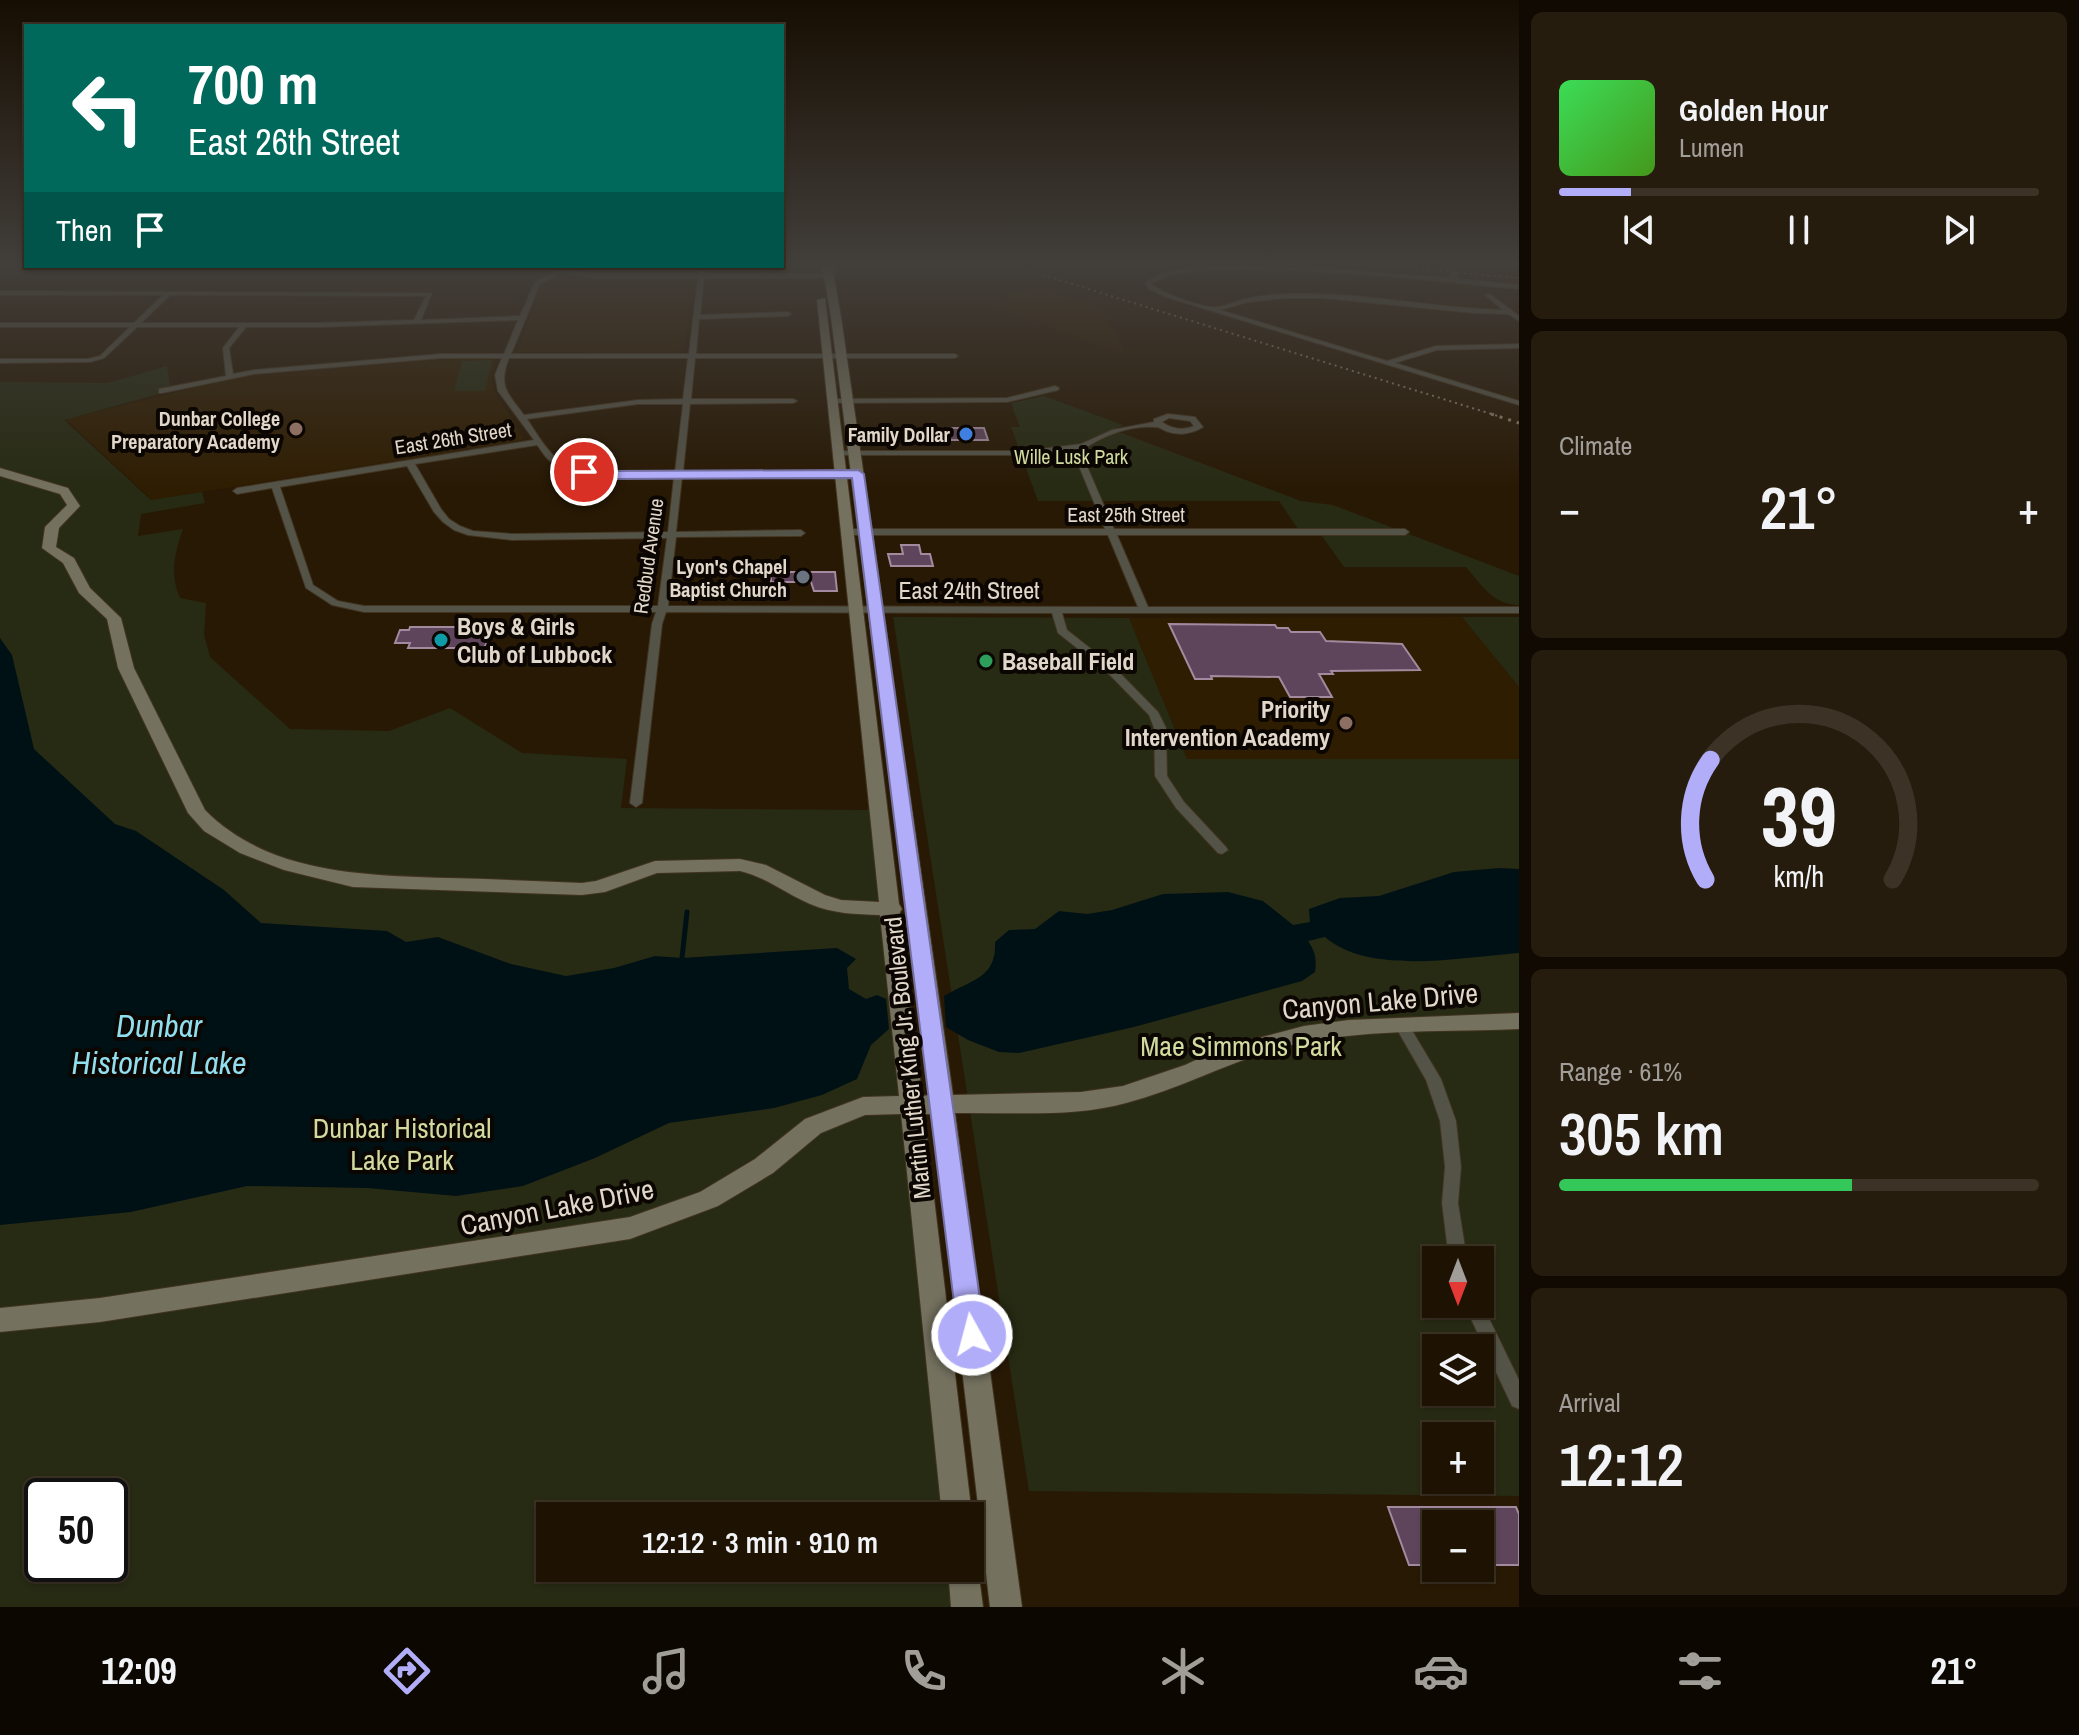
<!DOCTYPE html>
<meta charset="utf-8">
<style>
:root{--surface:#1e1303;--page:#261c0d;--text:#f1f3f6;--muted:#a19e9a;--line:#3c3225;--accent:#b2adf9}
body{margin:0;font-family:"Archivo Narrow",sans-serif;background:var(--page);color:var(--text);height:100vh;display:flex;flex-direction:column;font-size:30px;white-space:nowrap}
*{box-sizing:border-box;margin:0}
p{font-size:26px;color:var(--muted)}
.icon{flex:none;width:44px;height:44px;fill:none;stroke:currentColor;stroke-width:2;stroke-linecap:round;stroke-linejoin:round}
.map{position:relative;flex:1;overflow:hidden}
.sheet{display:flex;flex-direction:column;gap:12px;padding:12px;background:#100a02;width:560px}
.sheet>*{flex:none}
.guide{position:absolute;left:24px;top:24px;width:760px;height:244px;border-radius:0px;box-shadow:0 2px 6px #0004,0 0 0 2px var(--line);background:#00695c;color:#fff;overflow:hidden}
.needle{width:52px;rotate:180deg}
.fabs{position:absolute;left:1422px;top:1246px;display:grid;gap:16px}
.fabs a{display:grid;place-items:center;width:72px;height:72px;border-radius:0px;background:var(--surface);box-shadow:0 2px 6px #0004,0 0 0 2px var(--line);font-size:40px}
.speed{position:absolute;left:24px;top:1478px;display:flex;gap:16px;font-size:40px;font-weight:700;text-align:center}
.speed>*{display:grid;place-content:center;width:104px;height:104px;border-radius:50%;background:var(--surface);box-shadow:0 2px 6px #0004,0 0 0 2px var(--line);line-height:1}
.speed .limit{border:4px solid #111;border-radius:12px;background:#fff;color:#111}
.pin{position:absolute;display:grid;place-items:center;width:68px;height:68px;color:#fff;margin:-34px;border:4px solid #fff;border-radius:50%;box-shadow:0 2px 8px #0007}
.me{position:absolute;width:88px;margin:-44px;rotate:353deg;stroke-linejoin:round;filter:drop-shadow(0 0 6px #0008)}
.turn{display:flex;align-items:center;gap:28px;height:168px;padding:0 32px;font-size:36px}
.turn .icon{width:104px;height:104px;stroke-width:2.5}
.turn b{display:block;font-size:56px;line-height:68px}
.then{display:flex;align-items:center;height:76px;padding:0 32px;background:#0003;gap:16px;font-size:30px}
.big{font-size:60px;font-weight:600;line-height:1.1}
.sheet .card{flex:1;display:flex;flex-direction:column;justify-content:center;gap:12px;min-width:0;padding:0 28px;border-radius:12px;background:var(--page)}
.sheet .dial{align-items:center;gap:0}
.dial svg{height:208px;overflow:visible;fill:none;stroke:var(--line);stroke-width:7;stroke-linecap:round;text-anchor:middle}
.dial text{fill:var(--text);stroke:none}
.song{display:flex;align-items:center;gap:24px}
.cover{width:96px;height:96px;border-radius:12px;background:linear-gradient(135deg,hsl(130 70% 55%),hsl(100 70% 35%))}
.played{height:8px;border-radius:4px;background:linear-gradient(90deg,var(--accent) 15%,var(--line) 15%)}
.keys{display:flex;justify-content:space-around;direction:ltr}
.heat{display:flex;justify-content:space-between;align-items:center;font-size:44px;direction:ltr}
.charge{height:12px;border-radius:6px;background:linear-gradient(90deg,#34c759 61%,var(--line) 0)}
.trip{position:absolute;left:536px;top:1502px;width:448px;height:80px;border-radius:0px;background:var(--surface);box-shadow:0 2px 6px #0004,0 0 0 2px var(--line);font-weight:600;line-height:80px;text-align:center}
.dock{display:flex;height:128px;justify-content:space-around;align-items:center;background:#0c0801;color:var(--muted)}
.dock .icon{width:56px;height:56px}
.dock .on{color:var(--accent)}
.dock b{font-size:36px;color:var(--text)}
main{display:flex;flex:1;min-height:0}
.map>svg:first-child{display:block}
.built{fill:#2f1d01}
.green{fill:#272b13;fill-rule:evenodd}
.water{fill:#001116}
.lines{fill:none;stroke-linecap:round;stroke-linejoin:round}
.stream{stroke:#001116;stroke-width:5}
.building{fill:#5f455b;stroke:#a38a9f;stroke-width:2}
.street-casing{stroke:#423420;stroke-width:2}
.secondary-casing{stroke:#423420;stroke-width:2}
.street{fill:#545347;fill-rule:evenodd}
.secondary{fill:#74715f;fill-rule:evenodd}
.rail-far1{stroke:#897c6c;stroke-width:2;stroke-dasharray:2 4;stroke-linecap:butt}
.rail{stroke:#897c6c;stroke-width:3;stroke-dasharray:3 6;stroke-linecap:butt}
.route{fill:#b2adf9;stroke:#7470a2;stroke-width:2}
.education-dot{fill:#8d6e63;stroke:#0b0601;stroke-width:3}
.shop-dot{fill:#3f7fe0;stroke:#0b0601;stroke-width:3}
.worship-dot{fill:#6b7280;stroke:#0b0601;stroke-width:3}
.culture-dot{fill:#0f9aa8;stroke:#0b0601;stroke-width:3}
.leisure-dot{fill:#2e9e5b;stroke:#0b0601;stroke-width:3}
.labels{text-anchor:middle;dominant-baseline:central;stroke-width:8;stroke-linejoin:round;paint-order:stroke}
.far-poi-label{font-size:20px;font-weight:bold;fill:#e1d7ca;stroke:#0b0601;text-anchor:end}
.far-street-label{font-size:20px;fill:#e1d7ca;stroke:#0b0601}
.far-park-label{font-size:20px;fill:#d1db9f;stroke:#0b0601}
.street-label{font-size:24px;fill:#e1d7ca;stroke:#0b0601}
.poi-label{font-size:24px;font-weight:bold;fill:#e1d7ca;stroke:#0b0601;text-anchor:start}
.near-street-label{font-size:28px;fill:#e1d7ca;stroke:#0b0601}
.near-park-label{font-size:28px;fill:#d1db9f;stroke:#0b0601}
.near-water-label{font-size:32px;font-style:italic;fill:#91deef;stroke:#0b0601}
</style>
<main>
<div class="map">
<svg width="1519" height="1607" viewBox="0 0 1519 1607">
<rect width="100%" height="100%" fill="#281904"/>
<path class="built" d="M1455 264H1519V285L1467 278Z
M554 275 693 279 684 350 676 353 517 352 542 284Z
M1040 287 1102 308 1126 355 997 308 1007 295Z
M491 358 496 361 492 378 494 391 523 437 522 440 152 500 66 419 240 377 413 360Z
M1462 617 1519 687V759H1187L1129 618Z"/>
<path class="green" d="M0 264H26V266H511L505 277 0 276Z
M492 360 485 391H454L462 361Z
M167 366 170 386 162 388 166 392 64 420 151 500 202 492 205 503 141 514 138 536 183 529C175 552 169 574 180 598L206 603 204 635 210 657 290 729 389 731 450 708 522 753 627 759 621 808 870 810 944 1516H550V1568H949L953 1607H0V382L108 383ZM42 1496H110V1564H42Z
M1044 396 1123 425 1114 430 1301 501 1333 505 1519 576V605C1494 605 1482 586 1466 567H1344L1317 529H1298L1279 501H1038L1011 427H1020L1011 403Z
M893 617 1129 618 1187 759H1519V1496L1029 1491ZM1436 1260H1480V1304H1436ZM1436 1348H1480V1392H1436ZM1436 1436H1480V1480H1436Z
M1462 617H1519V687Z"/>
<path class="water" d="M0 638 12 655 34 749 115 824 136 831 224 890 261 923 387 931 406 942 438 937 511 964 566 976 614 968 655 956 682 958 837 948 856 959 847 968 849 989 866 999 877 995 886 999 889 1029 871 1045 857 1079 822 1095 774 1108 669 1123 595 1158 523 1186 456 1196 367 1188 247 1186 131 1212 0 1225Z
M1499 868 1519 869V953C1463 957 1370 976 1325 937L1308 941C1315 951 1317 959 1315 972L1302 981 1134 1027 1019 1053 999 1052 968 1040 946 1027 944 996C971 980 997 978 995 942L1009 930 1035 929 1059 911 1087 914 1112 910 1163 894 1228 892 1263 901 1293 925 1310 922 1309 909 1340 898 1379 896 1454 872Z"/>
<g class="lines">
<path class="stream" d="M682 958 687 912"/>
</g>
<path class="building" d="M944 428H984L988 440H947Z
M901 545H919L921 554H930L933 566H891L888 554H903Z
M771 572H835L837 591H814L811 582H771Z
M1169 624 1275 625 1277 628H1288L1291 632H1320L1326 641 1402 644 1420 670 1331 671 1333 674H1319L1332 697H1290L1279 677 1211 676 1212 679H1195Z
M410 627H495L484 648H408L410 643H395L400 630H409Z
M1388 1507H1516L1519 1514V1565H1480V1524H1436V1565H1409Z"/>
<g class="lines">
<defs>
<path id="street" d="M833 264H839L837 273 829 278H704L700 315 788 312 791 314 788 316 699 319 696 354H955L958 356 955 358H695L691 399H793L797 401 793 403 690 404 683 472H858L862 474 858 476 682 477 676 532 801 530 805 533 801 536 676 537 668 606 1138 607 1108 535H847L843 532 847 529H1105L1073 452 1075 449 1024 455H839L835 453 839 451H1024L1081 444 1112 430 1154 422V419L1168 414 1195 417 1203 427C1192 434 1178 436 1166 431 1159 428 1161 427 1154 427 1130 425 1098 437 1081 452L1114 529H1405L1409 532 1405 535H1117L1148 607H1519V613H1062L1067 630 1114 667 1158 712 1166 728 1167 776 1184 802 1226 847 1228 850 1222 854 1218 853 1176 808 1155 776 1154 728 1149 715 1106 671 1058 633 1052 613 666 612 662 624 642 803 636 807 630 803 652 624 656 612H364L332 605 306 588 272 488 237 494 233 491 237 488 534 440 498 391 495 375 502 358H441L254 374 162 393H159V389L226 376 223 348 239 327H137L104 358 90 362 0 363V359H88L100 356 130 327H0V323H134L163 295H0V291L432 293 421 320 520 316 535 282 555 272V270L575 266 567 271 594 274H698L699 266H705L704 274H828L831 272ZM561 273 594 278H698L689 354H511L540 284ZM170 295 426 296 414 320 318 323H141ZM518 320 504 354H441L254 370 233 374 229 348 246 327H318ZM509 358H688L683 399 638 400 524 415C507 393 498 386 509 358ZM638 404H683L675 472C641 472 579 480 553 455 543 445 535 431 527 419ZM1169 418 1190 421 1194 426C1183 431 1172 429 1162 422ZM537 445C541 449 544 456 549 460 578 484 638 477 674 477L668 532 512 534 473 531 460 526 449 519 441 509 415 464ZM407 466 434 512 443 522 454 530 468 535 512 540 667 538 658 606H364L338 601 313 585 280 487Z
M1442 264H1448L1456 270 1458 279 1519 285V289L1384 276 1261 269 1207 270 1169 275 1151 284C1159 292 1203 308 1214 307 1224 307 1235 302 1244 299 1258 296 1273 294 1287 294 1359 291 1431 308 1503 310L1485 295 1490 294 1519 316V321L1508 314 1474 313 1323 298H1285L1248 302 1220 310 1387 361 1436 346 1519 344V348L1437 350 1395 363 1519 401V405L1166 297 1149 289 1145 283 1165 272 1207 266 1322 268 1451 278 1450 271Z
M1055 386 1059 388 1058 390 1007 402 833 403 829 401 833 399 1007 398Z
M1402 1021 1407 1022 1441 1079 1456 1121 1461 1167 1458 1203 1467 1260H1449L1442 1203 1445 1167 1440 1121 1426 1080 1395 1026 1397 1022Z
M1480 1300 1519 1380V1409L1512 1406 1464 1304H1480Z"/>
<path id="secondary" d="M819 264H827L834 276 841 317 953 1095 1081 1092 1123 1086 1185 1065 1224 1047 1304 1026 1349 1020 1519 1013V1029C1449 1032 1375 1029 1305 1042 1242 1054 1188 1087 1126 1103 1072 1118 1010 1112 955 1113L1022 1607H990L932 1114H924L972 1516 970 1521V1516H942L901 1114 865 1115 821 1133 773 1173 718 1206 630 1239 100 1322 0 1332V1308L100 1298 630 1217 700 1192 755 1159 805 1119 863 1097 899 1096 880 915C856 914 833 914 810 904 786 894 766 877 740 871L657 873 605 892 582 895 353 887 284 870 240 853 204 831 188 813 118 668 107 619 79 593 63 563 42 548 45 527 67 505 60 494 0 476V468L68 488 80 506 59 528 56 547 74 558 90 588 121 618 134 668 205 810C268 874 364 875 447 878 492 879 537 881 582 883L596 881 655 861 740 859 766 865 825 895 841 900 879 902 817 300 825 298 899 904 902 909 900 912 922 1096 930 1095 831 317 824 276Z
M970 1555 974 1557 978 1568 983 1607H951L948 1568H970Z"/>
</defs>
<use href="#street" class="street-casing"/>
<use href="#secondary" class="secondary-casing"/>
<use href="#street" class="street"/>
<use href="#secondary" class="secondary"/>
<path class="rail-far1" d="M1008 264 1498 416
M1356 264 1519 278"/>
<path class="rail" d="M1491 414 1519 423"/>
</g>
<linearGradient id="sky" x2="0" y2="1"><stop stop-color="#160e02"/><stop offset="0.54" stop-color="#423e3a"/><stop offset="1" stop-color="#423e3a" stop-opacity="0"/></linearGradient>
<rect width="1519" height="489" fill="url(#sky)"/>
<path class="route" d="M584 469 606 471 858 470 864 474 985 1335 981 1343 972 1347 962 1343 958 1335 852 478 606 479 580 475 578 472Z"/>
<g class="education-dot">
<circle cx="296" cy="429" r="8"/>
<circle cx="1346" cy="723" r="8"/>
</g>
<circle class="shop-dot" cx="966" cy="434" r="8"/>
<circle class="worship-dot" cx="803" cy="577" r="8"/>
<circle class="culture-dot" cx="441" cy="640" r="8"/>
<circle class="leisure-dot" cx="986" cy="661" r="8"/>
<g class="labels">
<g class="far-poi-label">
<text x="280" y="418">Dunbar College<tspan x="280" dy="23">Preparatory Academy</tspan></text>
<text x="950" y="434">Family Dollar</text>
<text x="787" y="566">Lyon's Chapel<tspan x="787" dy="23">Baptist Church</tspan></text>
</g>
<g class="far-street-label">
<text transform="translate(453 438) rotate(-9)">East 26th Street</text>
<text x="1126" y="514">East 25th Street</text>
<text transform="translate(648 556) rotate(-82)">Redbud Avenue</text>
</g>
<g class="far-park-label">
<text x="1071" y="456">Wille Lusk Park</text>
</g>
<g class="street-label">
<text x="969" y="590">East 24th Street</text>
<text transform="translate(907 1058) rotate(-96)">Martin Luther King Jr. Boulevard</text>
</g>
<g class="poi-label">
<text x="457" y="626">Boys &amp; Girls<tspan x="457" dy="28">Club of Lubbock</tspan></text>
<text x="1002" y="661">Baseball Field</text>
<text x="1330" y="709" text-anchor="end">Priority<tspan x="1330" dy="28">Intervention Academy</tspan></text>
</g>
<g class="near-street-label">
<text transform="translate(1380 1001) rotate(-5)">Canyon Lake Drive</text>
<text transform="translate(557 1207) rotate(-11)">Canyon Lake Drive</text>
</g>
<g class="near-park-label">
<text x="1241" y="1046">Mae Simmons Park</text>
<text x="402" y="1128">Dunbar Historical<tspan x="402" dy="32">Lake Park</tspan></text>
</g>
<g class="near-water-label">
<text x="159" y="1025">Dunbar<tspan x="159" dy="37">Historical Lake</tspan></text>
</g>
</g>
</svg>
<div class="fabs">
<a><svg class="needle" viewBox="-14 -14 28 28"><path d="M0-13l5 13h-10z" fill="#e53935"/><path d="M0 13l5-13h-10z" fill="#a19e9a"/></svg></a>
<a><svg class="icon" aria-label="layers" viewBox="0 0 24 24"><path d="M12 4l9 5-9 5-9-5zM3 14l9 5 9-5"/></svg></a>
<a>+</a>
<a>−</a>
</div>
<div class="speed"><div class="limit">50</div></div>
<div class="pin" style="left:584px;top:472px;background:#d93025"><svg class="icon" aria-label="arrive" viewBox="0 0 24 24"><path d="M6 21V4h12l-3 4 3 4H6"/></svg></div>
<svg class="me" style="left:972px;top:1335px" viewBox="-20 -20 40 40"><circle r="17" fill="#b2adf9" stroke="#fff" stroke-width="3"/><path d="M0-11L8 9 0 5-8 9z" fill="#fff"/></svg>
<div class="trip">12:12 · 3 min · 910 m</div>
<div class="guide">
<div class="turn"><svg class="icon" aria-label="left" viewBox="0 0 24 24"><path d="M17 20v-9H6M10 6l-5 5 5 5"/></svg><div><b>700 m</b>East 26th Street</div></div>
<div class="then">Then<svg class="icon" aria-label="arrive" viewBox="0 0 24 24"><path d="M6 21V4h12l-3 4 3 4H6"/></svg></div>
</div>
</div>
<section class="sheet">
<div class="card">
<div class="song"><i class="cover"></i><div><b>Golden Hour</b><p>Lumen</p></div></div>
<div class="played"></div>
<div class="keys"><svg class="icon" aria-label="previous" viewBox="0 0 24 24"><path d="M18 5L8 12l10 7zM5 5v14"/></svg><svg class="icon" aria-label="pause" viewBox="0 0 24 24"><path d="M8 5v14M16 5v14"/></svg><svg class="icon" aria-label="next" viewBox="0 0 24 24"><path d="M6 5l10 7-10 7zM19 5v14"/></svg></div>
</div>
<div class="card"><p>Climate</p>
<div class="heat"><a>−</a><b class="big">21°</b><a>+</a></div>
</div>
<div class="card dial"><svg viewBox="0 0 100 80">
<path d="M14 69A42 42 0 1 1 86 69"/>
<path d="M14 69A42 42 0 0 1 16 23" stroke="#b2adf9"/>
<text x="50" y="56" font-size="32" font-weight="700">39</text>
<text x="50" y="72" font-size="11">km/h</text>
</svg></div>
<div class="card"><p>Range · 61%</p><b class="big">305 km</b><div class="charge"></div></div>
<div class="card"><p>Arrival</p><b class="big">12:12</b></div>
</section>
</main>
<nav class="dock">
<b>12:09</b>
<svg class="icon on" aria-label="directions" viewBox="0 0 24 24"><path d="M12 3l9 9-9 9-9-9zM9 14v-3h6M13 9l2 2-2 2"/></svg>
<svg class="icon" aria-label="music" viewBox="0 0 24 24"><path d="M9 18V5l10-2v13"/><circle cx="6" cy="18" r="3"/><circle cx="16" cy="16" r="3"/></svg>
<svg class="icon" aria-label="phone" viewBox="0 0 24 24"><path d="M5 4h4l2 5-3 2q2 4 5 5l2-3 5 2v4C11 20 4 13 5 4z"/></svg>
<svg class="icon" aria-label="climate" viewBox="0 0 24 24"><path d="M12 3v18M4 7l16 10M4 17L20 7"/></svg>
<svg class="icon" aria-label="car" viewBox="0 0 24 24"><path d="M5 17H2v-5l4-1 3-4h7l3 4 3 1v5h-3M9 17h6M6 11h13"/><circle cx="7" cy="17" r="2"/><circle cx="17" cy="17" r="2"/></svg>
<svg class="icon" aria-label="filters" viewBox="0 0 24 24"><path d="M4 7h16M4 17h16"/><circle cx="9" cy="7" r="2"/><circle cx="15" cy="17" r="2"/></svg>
<b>21°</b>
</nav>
